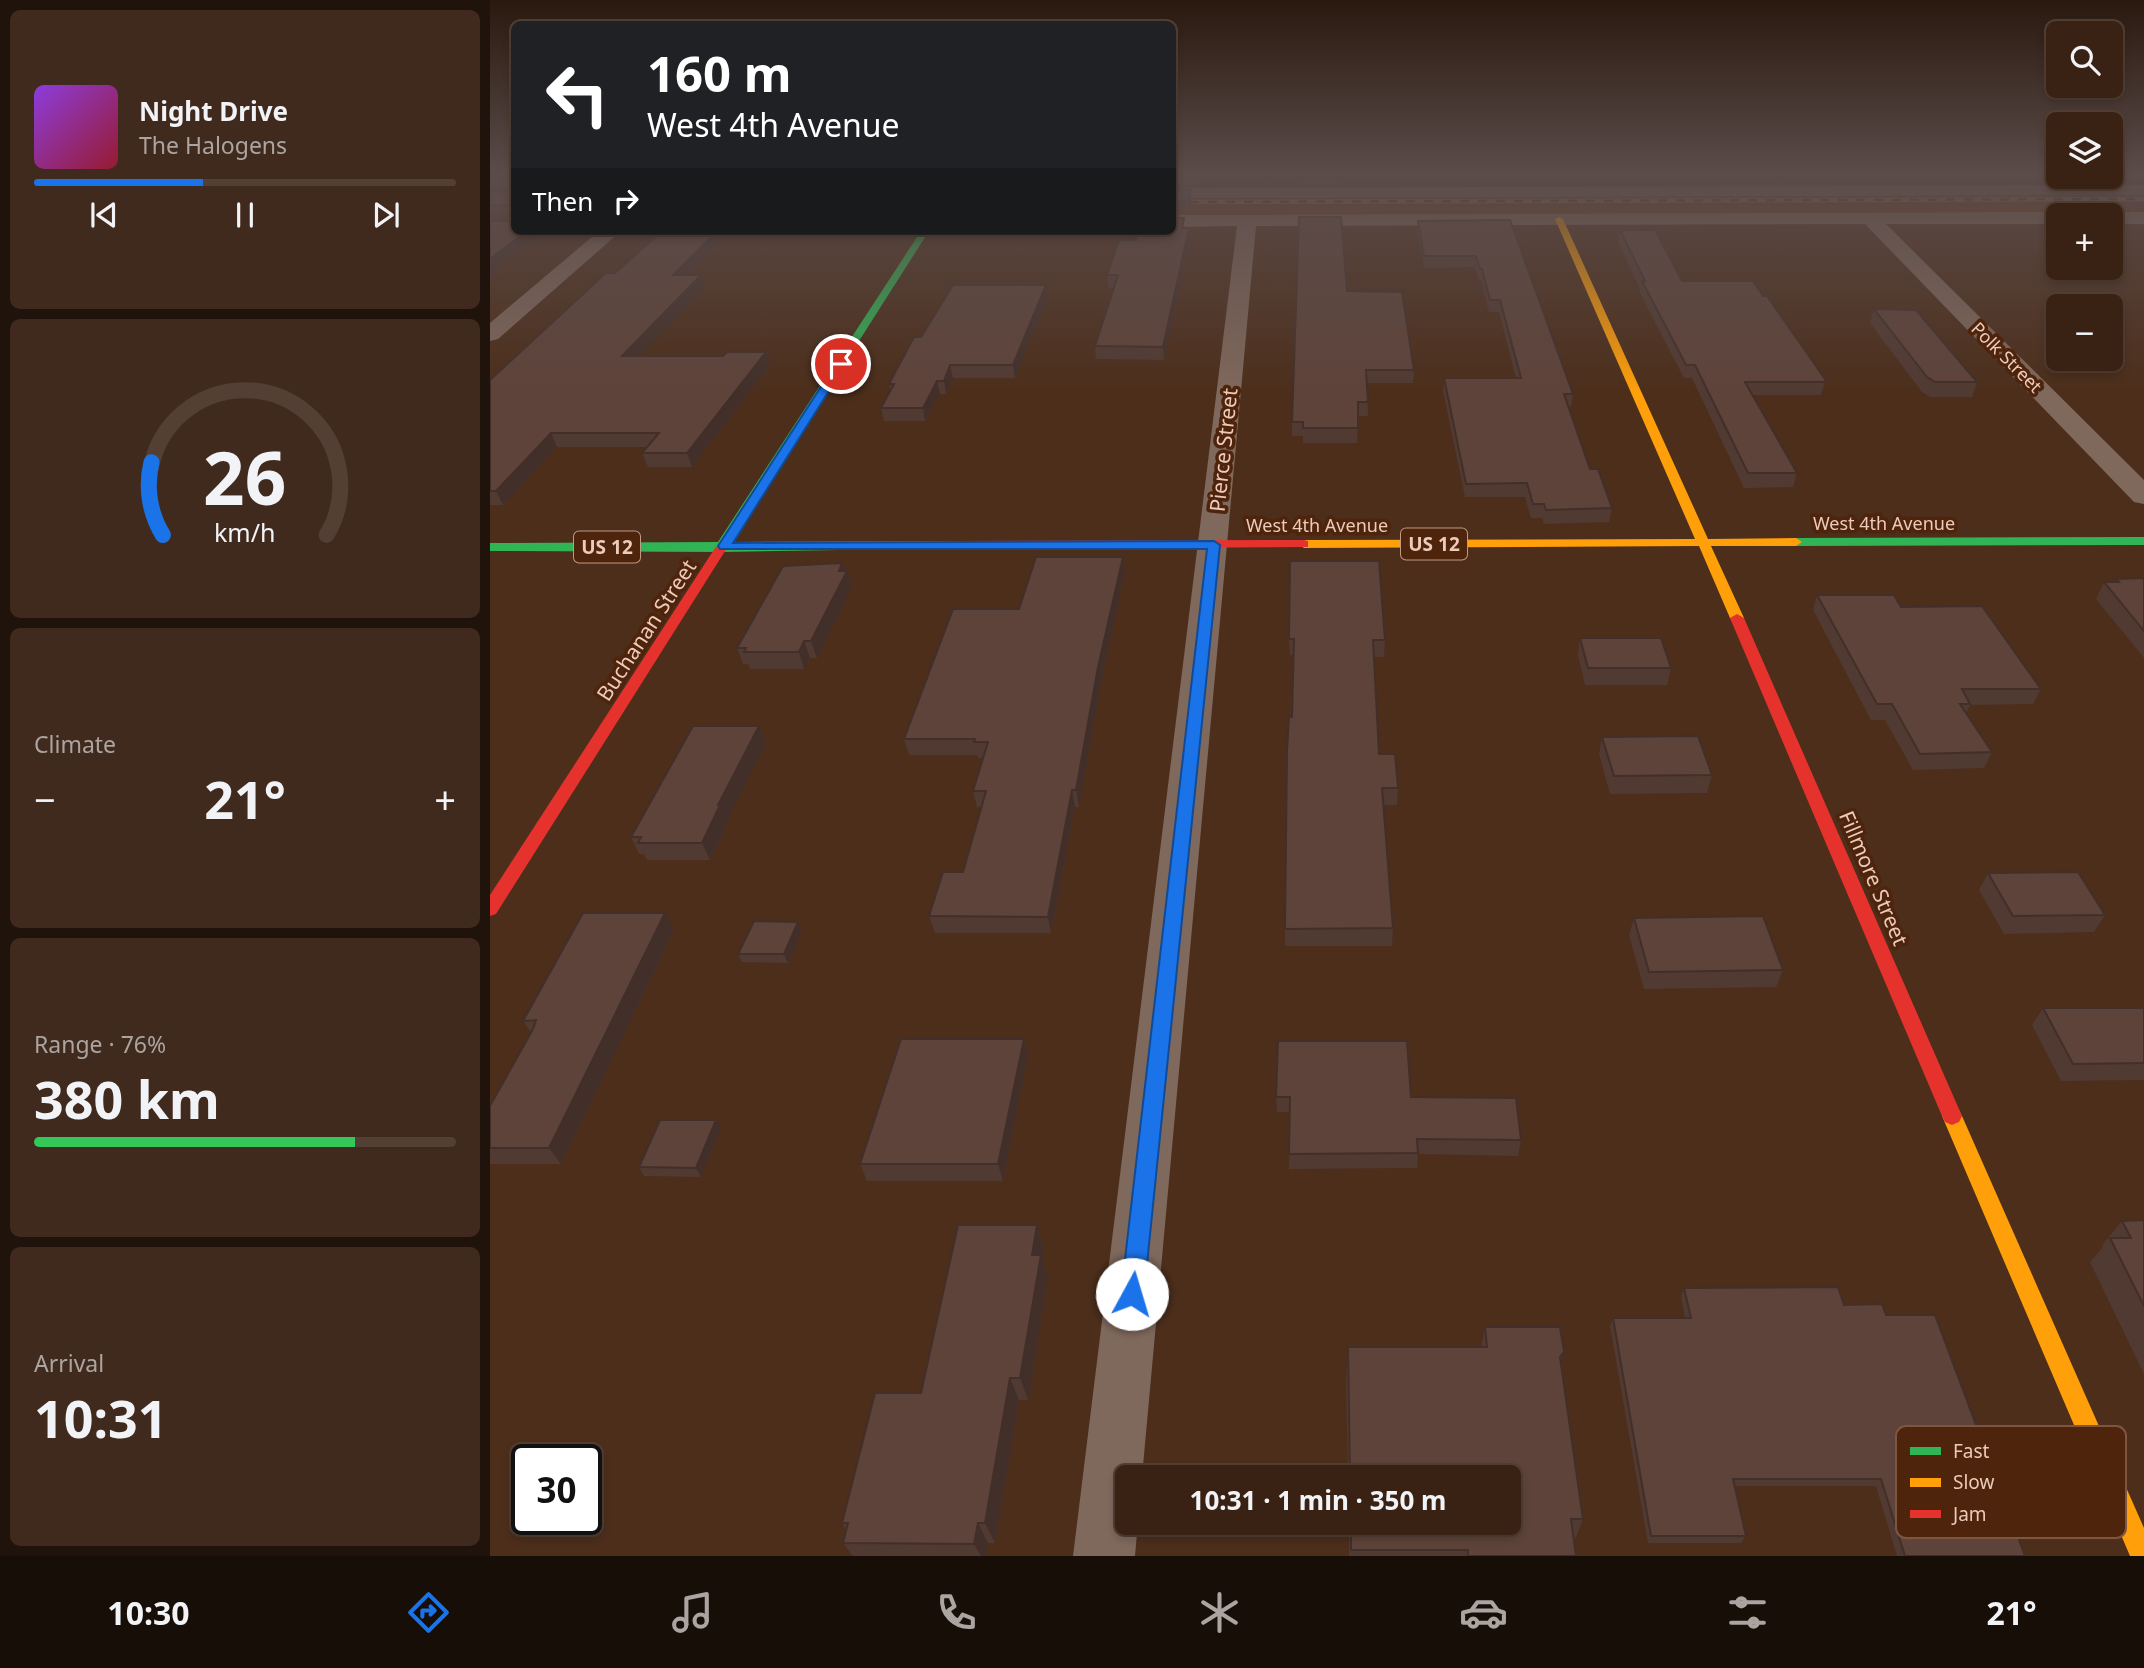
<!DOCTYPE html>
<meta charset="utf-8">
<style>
:root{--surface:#392214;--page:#402a1d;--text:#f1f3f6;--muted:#aba4a0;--line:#533f34;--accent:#1a73e8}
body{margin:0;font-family:"Noto Sans",sans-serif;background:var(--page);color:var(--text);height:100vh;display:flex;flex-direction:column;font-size:26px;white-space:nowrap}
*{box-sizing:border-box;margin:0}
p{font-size:23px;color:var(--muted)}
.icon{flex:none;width:38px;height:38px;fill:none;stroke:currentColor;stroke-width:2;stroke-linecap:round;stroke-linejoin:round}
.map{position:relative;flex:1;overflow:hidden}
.details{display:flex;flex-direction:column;gap:10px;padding:10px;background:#1f130b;width:490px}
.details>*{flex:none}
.guide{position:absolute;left:21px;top:21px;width:665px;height:214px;border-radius:10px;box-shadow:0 4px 10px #0003,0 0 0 2px var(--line);background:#202124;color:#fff;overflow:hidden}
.buttons{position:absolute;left:1556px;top:21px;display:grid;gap:14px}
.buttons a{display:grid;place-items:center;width:77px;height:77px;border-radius:10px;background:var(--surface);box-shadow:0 4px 10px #0003,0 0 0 2px var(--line);font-size:35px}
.speed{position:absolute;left:21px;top:1444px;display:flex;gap:14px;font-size:35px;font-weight:700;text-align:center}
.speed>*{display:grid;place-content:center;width:91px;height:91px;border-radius:50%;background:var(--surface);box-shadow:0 4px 10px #0003,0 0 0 2px var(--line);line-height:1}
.speed .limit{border:4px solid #111;border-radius:10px;background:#fff;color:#111}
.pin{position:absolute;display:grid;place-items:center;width:60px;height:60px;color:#fff;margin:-30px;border:4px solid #fff;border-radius:50%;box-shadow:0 2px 7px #0007}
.me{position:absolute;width:77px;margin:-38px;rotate:6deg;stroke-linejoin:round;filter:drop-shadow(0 0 5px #0008)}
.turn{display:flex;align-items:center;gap:24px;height:147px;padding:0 21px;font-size:32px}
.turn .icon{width:91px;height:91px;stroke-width:2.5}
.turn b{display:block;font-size:49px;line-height:60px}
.then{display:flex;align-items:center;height:66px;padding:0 21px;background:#0003;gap:14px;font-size:26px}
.big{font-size:52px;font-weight:700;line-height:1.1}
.details .tile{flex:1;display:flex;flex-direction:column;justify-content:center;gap:10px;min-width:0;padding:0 24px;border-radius:10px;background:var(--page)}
.details .dial{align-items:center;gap:0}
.dial svg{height:182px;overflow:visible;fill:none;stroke:var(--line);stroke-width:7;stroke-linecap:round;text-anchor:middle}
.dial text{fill:var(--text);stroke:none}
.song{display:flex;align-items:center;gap:21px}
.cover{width:84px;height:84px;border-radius:10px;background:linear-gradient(135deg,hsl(270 70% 55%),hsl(350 70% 35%))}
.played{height:7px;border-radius:4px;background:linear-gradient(90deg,var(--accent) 40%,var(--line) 40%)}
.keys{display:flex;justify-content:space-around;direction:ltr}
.heat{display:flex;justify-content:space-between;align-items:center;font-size:38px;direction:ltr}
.charge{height:10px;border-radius:5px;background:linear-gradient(90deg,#34c759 76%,var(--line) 0)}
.trip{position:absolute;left:625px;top:1465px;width:406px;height:70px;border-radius:10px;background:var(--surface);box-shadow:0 4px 10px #0003,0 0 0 2px var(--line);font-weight:700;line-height:70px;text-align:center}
.tabs{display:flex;height:112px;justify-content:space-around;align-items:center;background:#170e08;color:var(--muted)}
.tabs .icon{width:49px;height:49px}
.tabs .selected{color:var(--accent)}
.tabs b{font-size:32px;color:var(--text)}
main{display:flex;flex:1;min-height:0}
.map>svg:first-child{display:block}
.built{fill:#6a310b}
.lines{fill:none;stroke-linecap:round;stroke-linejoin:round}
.street{fill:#7f685c;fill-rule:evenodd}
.fast{fill:#30b455;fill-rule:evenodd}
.slow{fill:#ff9f0a;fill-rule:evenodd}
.jam{fill:#e5322d;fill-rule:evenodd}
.rail-casing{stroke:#826d61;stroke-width:4.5}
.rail{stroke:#4e240c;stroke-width:2.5;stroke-dasharray:9;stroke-linecap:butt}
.wall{fill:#513a32}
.shaded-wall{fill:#422f29}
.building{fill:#5e433a;stroke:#422f29;stroke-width:2}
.route{fill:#1a73e8;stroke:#114b97;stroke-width:2}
.labels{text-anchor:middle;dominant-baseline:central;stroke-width:7;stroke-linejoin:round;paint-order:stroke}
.far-street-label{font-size:18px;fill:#edcbba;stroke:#4e240c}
.shield{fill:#4e240c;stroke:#bd9986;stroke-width:2}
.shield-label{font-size:19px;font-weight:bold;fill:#edcbba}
.street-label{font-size:21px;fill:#edcbba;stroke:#4e240c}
.key{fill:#4e240c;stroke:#7e5640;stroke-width:2}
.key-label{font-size:19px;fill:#edcbba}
</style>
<main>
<section class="details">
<div class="tile">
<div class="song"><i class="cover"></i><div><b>Night Drive</b><p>The Halogens</p></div></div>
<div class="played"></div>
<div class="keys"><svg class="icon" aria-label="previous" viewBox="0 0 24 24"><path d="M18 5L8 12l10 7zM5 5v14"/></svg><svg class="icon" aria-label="pause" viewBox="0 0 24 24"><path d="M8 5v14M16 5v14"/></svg><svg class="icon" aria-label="next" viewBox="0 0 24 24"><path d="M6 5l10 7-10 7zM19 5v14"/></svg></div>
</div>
<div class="tile dial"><svg viewBox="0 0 100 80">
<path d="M14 69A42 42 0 1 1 86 69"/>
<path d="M14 69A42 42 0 0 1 9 37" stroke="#1a73e8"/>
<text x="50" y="56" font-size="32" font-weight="700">26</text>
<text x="50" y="72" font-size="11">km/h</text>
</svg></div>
<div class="tile"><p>Climate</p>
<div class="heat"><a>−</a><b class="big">21°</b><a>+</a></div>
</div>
<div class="tile"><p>Range · 76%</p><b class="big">380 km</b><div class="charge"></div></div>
<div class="tile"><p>Arrival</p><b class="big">10:31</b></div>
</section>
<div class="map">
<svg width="1654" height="1556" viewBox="0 0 1654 1556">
<rect width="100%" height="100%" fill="#4c2e1b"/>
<path class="built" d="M1626 196 1651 213 683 215 682 197Z"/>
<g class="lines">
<path class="street" d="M1654 185V195L682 198V188Z
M1568 212 1575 215H1568V224H1396L1654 480V504L1644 502 1375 224 766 226 652 1477H637V1522H648L645 1556H583L747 226 682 227V215Z
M1620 212H1654V224H1620V215H1613Z
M109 231H131L8 339 0 341V323Z"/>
<path class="fast" d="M431 231H439L241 542 467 541 471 542V548L231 552 0 551V543L228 542Z
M1654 537V545L1306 546 1300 542 1306 538Z"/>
<path class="slow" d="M1069 217 1073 219 1218 539 1306 538 1312 542 1306 546H1221L1254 618 1252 621H1242L1240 618 1209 546 814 548 808 544 814 540 1205 539 1065 219Z
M1462 1107 1469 1110 1472 1116 1654 1528V1556H1640L1452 1116 1455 1110Z"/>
<path class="jam" d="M814 540 818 541V547L467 549 461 545 467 541Z
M231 544 237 548 6 914 0 916V895L225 548Z
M1247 614 1254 618 1472 1116 1469 1122 1462 1125 1455 1122 1452 1116 1240 618Z"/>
<defs>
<path id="rail" d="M682 202 1654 199"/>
</defs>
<use href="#rail" class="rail-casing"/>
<use href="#rail" class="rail"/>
</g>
<path class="wall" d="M0 174H24V231L6 268 8 273 0 280V221H22V215H0V192H22V188H0Z
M682 174H711L710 178H706L705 185H682Z
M810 174H855V178H848V185H810Z
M682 189 701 201 699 212H682Z
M1020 220 1083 394 1081 407H1079L1100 469 1122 508 1119 522 1054 524 1052 518H1041L1035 497H975L953 391 954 378H1026L1009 312H999L991 280H989L985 267 934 268 928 232V221Z
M695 228 700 239 674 360 606 359 605 346 624 288H618L617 275 646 240Z
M1130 230 1192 281 1335 382 1331 395H1262L1307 473 1303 487 1254 488 1202 378H1194L1150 293V289L1128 242Z
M228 244 199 275H211L215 287 149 356 280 365 202 467H158L152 453 158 447H67L13 505H0V380L125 273Z
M857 291 924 370 923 383H877L878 416H868L867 443H813V436H802V422Z
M558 297 525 378H463L456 394H450L435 421H394L391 408 400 391 399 384 431 337Z
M1384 309 1487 382 1482 397H1440L1432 392 1380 323Z
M352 563 354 571H357L362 587 327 658H320L314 669H260L258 664H253L247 648Z
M635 573 611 683 589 807H585L561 933H445L439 916 473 872 491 807H487L483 791 493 758H488L487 755H419L414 739 529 609Z
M1654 578V658L1606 599 1614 582H1624L1626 579Z
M1327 595 1411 607 1551 689 1543 704 1480 705 1476 713 1502 752 1494 768 1423 770 1395 720H1381L1323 610Z
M1090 638 1181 668 1177 685H1095L1088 655Z
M799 639 895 640 894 657H884L889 754 908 788 907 805H893L903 928 902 946H795V929L803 655H800Z
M269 726 276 743 237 820 238 822 220 860H157L154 854H149L141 837Z
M1112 737 1222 775 1217 793 1120 794 1109 754Z
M1498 873 1615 915 1604 932 1514 934 1489 890Z
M1144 918 1293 970 1286 987 1154 989 1139 935Z
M184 930 71 1164H0V1106L41 1032 33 1021Z
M312 930 298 963 252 962 248 954Z
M1553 1008H1654V1080L1571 1081 1542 1025Z
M534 1039 538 1056 513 1181H377L370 1164Z
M786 1097H921L1031 1140 1028 1156 928 1154 927 1168 799 1169 800 1112H787Z
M226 1120 231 1128 211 1177 154 1176 149 1167Z
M1654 1220V1374L1600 1262 1613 1247 1612 1245 1632 1221Z
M547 1225 554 1249 553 1260 558 1278 538 1400H529L505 1543H498L496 1556H363L353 1543 356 1530 352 1523 431 1393Z
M1194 1288 1354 1305 1396 1315 1535 1556H1407L1386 1486H1244L1256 1536 1251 1543H1158L1120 1326 1123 1318H1195L1191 1296Z
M995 1327 1074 1352 1070 1363 1093 1519 1084 1542 1086 1556H859V1522H1018V1477H858L856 1380 858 1347H991Z"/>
<path class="shaded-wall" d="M701 190V201L699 212 698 201Z
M699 228 700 239 674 360 673 347Z
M37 231H55L6 268 8 273 0 280V259Z
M225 233 228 244 187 287 183 275Z
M211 275 215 287 137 369 132 356Z
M556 285 558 297 525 378 523 365Z
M276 352 280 365 202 467 197 453Z
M460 365 463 378 456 394 454 381Z
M447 381 450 394 435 421 433 408Z
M61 433 67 447 13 505 6 491Z
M633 557 635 573 611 683 589 807 586 790 608 667Z
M352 563 355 574 357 571 362 587 327 658 321 641Z
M314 641 320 658 314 669 309 652Z
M269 726 276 743 237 820 238 822 220 860 212 843 228 805Z
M582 790 585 807 561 933 558 917Z
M175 913 184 930 71 1164 59 1148Z
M308 922 312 930 298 963 294 954Z
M534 1039 538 1056 513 1181 508 1164Z
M226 1120 231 1128 211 1177 206 1168Z
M547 1225 554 1249 553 1260 558 1278 538 1400 530 1378 542 1255Z
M520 1378 529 1400 505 1543 495 1523Z
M488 1523 498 1543 496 1556H491L484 1544Z"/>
<path class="building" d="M0 174H24V231H37L0 259V221H22V205H0V192H22V178H0Z
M810 174H848V179H810Z
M682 189 701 190 698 201H682Z
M809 217H851L857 291 912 292 924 370H876L878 402H868V428H813V422H802Z
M682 218H694L692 228H699L673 347 605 346 628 275H617L629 240H646L648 231H682Z
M1020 220 1083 394H1074L1100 469H1108L1122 508 1056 510 1054 504H1043L1037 483 976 484 954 378H1031L1010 300H1000L992 269H990L986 256H934L928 221Z
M1130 230H1165L1192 281H1263L1273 296H1277L1335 379V382H1255L1307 473H1258L1205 365H1196L1152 281H1155Z
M170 233H225L183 275H211L132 356H233L237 352H276L197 453H152L169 433H61L6 491H0V380L116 273H125Z
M463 285H556L523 365H460L454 381H447L433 408H391L404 384H399L424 337H431Z
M1384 309 1426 310 1487 382H1445L1437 377Z
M546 557H633L608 667 586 790H582L558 917 439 916 453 872H473L496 791H483L498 742H484L485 739H414L463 609H529Z
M800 561H889L895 640H883L889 754H905L908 788H892L903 928 795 929 797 751 799 717H802L804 639H799Z
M352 563 349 571H357L321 641H314L309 652H254L256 648H247L293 566Z
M1654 578V631L1614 582H1629L1626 579Z
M1327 595H1404L1411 607 1492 606 1551 689H1472L1480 704H1470L1502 752 1430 754 1402 704H1387Z
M1090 638H1171L1181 668H1098Z
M203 726H269L228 805H230L212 843H148L151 837H141Z
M1208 736 1222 775 1124 776 1112 737Z
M1588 872 1615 915 1523 916 1498 873Z
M93 913H175L59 1148H0V1106L43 1029 46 1020 33 1021Z
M1273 916 1293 970 1159 972 1144 918Z
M264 921 308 922 294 954H248Z
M1553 1008H1654V1063L1583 1064Z
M411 1039H534L508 1164H370Z
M788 1041H917L921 1097 1026 1098 1031 1140 927 1139 928 1153 799 1154 800 1097H786Z
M170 1120H226L206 1168 149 1167Z
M1654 1220V1306L1620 1238H1641L1632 1221Z
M468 1225H547L542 1255H551L530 1378H520L495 1523H488L484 1544 353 1543 358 1523H352L385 1393H431Z
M1348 1287 1354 1305 1392 1304 1396 1315H1445L1535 1556H1415L1391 1479H1243L1256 1536H1161L1123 1318H1201L1194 1288Z
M995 1327H1070L1074 1352 1070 1357 1093 1519H1081L1086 1556H978V1550H861V1522H1018V1477H860L858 1347H997Z"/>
<linearGradient id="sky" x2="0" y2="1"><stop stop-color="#2a190f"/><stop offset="0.44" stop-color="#5b4c4a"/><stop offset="1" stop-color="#5b4c4a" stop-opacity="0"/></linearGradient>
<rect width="1654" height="392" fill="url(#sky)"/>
<path class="route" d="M347 362 356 364 243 543 724 541 730 545 654 1294 650 1302 642 1305 634 1302 631 1294 717 549H230L228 546Z"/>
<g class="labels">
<g class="far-street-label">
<text transform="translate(1517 357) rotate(45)">Polk Street</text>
<text x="1394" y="523">West 4th Avenue</text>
<text x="827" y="525">West 4th Avenue</text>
</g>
<g class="shield">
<rect x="911" y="528.5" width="66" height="31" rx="5"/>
<rect x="84" y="531.5" width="66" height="31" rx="5"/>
</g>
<g class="shield-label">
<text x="944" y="544">US 12</text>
<text x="117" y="547">US 12</text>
</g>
<g class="street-label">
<text transform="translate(733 450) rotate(-84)">Pierce Street</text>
<text transform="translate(156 630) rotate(-57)">Buchanan Street</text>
<text transform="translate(1384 878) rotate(67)">Fillmore Street</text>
</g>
</g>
<rect x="1406" y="1426" width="230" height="112" rx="10" class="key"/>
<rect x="1420" y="1447" width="31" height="8" fill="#30b455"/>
<rect x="1420" y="1478" width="31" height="9" fill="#ff9f0a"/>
<rect x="1420" y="1510" width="31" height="8" fill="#e5322d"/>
<g class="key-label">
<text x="1463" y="1458">Fast</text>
<text x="1463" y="1489">Slow</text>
<text x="1463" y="1521">Jam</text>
</g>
</svg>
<div class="buttons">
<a><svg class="icon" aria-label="search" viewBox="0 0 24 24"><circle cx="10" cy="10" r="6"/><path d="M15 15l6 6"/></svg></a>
<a><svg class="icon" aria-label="layers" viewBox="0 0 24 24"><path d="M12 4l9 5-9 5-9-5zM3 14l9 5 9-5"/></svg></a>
<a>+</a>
<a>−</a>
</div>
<div class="speed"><div class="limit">30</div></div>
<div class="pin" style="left:351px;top:364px;background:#d93025"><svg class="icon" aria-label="arrive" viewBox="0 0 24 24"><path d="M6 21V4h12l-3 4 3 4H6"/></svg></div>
<svg class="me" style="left:642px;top:1294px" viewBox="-20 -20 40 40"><circle r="19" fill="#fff"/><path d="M0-13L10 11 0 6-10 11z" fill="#1a73e8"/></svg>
<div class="trip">10:31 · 1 min · 350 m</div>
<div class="guide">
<div class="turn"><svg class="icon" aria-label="left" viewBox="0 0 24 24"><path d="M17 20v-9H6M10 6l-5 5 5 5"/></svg><div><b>160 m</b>West 4th Avenue</div></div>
<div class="then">Then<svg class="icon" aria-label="right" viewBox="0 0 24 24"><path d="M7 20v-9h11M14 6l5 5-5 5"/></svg></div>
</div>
</div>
</main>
<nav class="tabs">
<b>10:30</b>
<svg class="icon selected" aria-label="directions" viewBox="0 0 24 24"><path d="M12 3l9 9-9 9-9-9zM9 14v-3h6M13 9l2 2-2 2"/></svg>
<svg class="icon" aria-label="music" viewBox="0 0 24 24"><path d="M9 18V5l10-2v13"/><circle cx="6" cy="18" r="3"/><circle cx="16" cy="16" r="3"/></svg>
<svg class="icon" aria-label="phone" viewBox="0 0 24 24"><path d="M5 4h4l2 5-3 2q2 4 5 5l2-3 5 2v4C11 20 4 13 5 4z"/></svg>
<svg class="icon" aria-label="climate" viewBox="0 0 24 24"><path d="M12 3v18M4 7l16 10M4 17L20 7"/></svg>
<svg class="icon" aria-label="car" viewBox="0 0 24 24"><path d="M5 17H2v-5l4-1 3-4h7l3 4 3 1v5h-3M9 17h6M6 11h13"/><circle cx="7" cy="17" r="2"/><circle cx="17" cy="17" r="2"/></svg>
<svg class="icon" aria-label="filters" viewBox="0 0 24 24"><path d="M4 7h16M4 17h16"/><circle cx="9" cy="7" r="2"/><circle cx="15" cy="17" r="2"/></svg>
<b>21°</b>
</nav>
